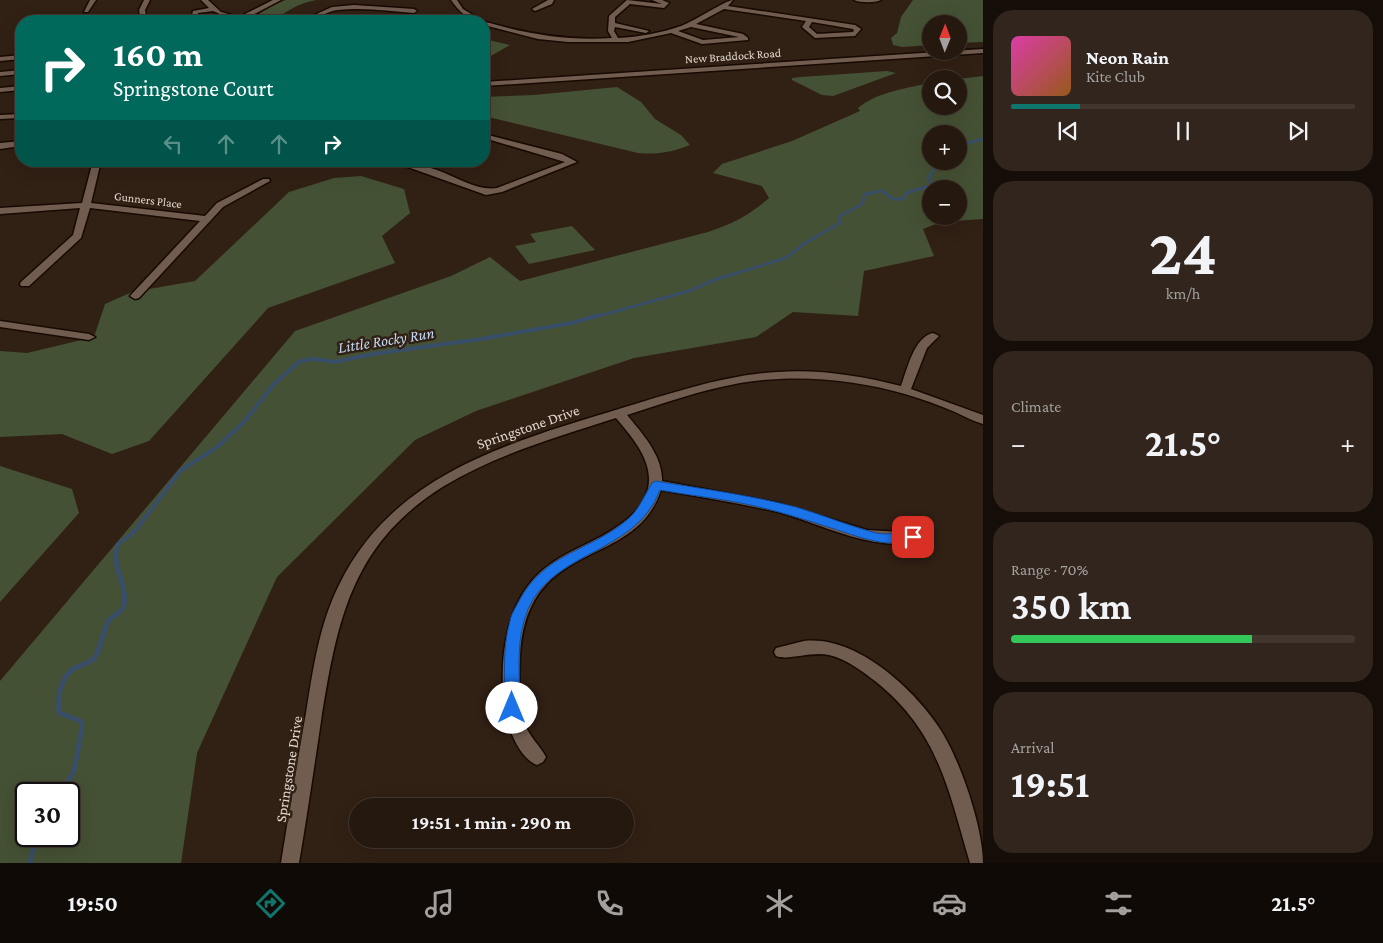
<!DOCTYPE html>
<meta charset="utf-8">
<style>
:root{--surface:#25180f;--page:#31251d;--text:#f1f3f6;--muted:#a3a09e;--line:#42372f;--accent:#0f766e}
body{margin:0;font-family:"Crimson Pro",serif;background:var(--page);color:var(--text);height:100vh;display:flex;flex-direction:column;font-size:19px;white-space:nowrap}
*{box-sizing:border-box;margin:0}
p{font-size:16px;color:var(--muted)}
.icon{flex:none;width:28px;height:28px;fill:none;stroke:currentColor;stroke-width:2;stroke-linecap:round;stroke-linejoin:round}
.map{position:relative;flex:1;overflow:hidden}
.panel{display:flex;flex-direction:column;gap:10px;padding:10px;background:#140d08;width:400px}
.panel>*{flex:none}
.guide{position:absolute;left:15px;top:15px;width:475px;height:152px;border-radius:20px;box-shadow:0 5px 20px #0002,0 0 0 1px var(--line);background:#00695c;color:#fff;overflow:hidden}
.needle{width:32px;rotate:1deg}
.controls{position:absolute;left:922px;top:15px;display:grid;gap:10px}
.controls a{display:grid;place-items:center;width:45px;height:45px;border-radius:50%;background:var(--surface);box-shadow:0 5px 20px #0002,0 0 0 1px var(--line);font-size:25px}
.speed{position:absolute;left:15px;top:782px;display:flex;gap:10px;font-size:25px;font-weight:700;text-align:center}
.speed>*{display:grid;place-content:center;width:65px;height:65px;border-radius:50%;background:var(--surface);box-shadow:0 5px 20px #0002,0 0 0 1px var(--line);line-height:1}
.speed .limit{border:2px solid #111;border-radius:8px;background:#fff;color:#111}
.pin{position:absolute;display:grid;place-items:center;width:42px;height:42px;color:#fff;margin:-21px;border-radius:10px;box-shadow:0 2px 8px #0006}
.me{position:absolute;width:55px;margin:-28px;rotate:0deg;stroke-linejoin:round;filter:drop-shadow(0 0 4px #0008)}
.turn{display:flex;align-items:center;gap:18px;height:105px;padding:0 15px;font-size:22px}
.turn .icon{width:65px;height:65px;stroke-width:2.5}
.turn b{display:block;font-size:35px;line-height:42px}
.lanes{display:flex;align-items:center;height:48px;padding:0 15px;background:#0003;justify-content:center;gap:25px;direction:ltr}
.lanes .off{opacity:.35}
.big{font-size:38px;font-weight:700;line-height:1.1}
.panel .card{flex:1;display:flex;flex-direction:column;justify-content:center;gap:8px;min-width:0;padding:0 18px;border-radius:20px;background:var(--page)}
.panel .dial{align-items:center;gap:0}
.dial b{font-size:65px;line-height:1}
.song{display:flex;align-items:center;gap:15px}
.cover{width:60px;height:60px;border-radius:8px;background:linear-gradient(135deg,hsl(320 70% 55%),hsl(30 70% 35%))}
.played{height:5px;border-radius:2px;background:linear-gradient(90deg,var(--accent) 20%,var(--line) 20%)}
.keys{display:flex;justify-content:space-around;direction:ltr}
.heat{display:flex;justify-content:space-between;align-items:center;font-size:28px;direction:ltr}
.charge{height:8px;border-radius:4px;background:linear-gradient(90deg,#34c759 70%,var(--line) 0)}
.trip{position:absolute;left:349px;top:798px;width:285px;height:50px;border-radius:25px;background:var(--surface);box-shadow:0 5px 20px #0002,0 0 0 1px var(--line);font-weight:700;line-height:50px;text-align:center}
.tab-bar{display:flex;height:80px;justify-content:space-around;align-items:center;background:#0f0a06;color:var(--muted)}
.tab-bar .icon{width:35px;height:35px}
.tab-bar .on{color:var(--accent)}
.tab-bar b{font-size:22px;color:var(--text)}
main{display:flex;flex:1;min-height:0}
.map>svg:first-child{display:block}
.green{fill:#455134;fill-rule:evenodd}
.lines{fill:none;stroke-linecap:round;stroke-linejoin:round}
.stream-far2{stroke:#394f69;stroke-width:3}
.stream-far1{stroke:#394f69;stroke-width:4}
.stream{stroke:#394f69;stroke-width:5}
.minor-casing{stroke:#180902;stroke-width:3}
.secondary-casing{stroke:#180902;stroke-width:3}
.minor{fill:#715d50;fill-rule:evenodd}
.secondary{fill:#715d50;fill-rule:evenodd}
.route{fill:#1a73e8;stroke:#114b97}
.labels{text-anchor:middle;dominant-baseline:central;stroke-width:5;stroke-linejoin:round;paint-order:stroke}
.far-street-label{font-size:12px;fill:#e1d6ce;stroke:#312014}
.street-label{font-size:15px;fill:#e1d6ce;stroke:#312014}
.water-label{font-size:16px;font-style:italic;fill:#c1d9f7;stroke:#312014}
</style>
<main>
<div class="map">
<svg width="983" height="863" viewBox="0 0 983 863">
<rect width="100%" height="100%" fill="#312014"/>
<path class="green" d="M286 0H316C308 2 300 4 293 8 280 15 269 25 255 17L272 5Z
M913 0H983V42L959 43V24H931V45L902 47 893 45 891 38 897 33 901 17Z
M484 39 510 45 489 57 484 55Z
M887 71 896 73 833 96 822 95 792 80V78L801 77Z
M983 76V219L941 222 923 229 934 256 864 271 858 316 793 312 756 337 634 358 476 411 415 440 277 577 197 753 181 863H0V681L295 331 451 276 490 257 520 281 708 232C734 223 748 216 769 198L762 186 713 173 722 164 792 141 860 111 858 108C877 92 907 88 931 83V106H959V79ZM931 134H959V161H931ZM931 189H959V216H931ZM26 794H69V836H26Z
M617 87 641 102 655 119 681 135 690 145C672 152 657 155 638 153L484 116V97L534 95Z
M361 176 404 189 410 213 382 236 395 263 268 308 149 441 112 454 62 434 0 437V351L27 353 94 337 105 304 132 292 195 281 289 192 334 178Z
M572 226 595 250 529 264 515 246 536 242 530 234Z
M0 466 72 489 79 513 0 602Z"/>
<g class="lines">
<path class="stream-far2" d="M959 156 965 144 983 139
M595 317 689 291 717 279 786 258 805 243 840 223V216L862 204 865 194 882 191 893 199H903L906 193 929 186 932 184 928 178 934 170 937 161"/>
<path class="stream-far1" d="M116 553 117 545 135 531 180 471 217 447 244 422 273 385 300 361 314 359 335 362 373 354 481 339 571 323 600 315"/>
<path class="stream" d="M61 794 74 771 82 727 81 721 59 713C57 698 60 676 75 668 81 664 90 664 95 657 102 646 102 628 111 618 116 613 122 613 124 605 128 587 113 569 116 551
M30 863 36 836"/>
<defs>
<path id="minor" d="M90 0H96L88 12H84Z
M144 0H150L145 10 147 21H141L139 10Z
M201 0H208L221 12 239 17 273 0H281L245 19 247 21H236L213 11 198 13 196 21H188L191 19 193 11 209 8Z
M451 0H457L463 9 483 21 486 22C527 34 569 41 612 38L608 31 609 16 627 0 662 4 652 0H662L669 3 664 8 630 4 615 17V23L649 31 646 33 615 27 614 31 618 38C639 37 661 33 681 26 693 22 726 0 733 0L728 6 855 25 861 29 855 36 815 38 802 27 806 21 724 9 696 24 743 34 748 38V40L702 44 671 33 628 42H568L538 39 484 25V21C469 21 459 12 451 0ZM812 22 853 29 854 30 853 32 817 34 809 27ZM691 27 739 37H740L703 40 678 31Z
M548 0H554L552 4 535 11 532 9Z
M854 0H881C875 3 860 3 854 0Z
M354 5 414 9 417 11 414 13C389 11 363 7 338 10 325 11 315 22 301 21L332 7Z
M21 55V59L0 61V57Z
M21 70V74L0 76V72Z
M21 86V90L0 92V88Z
M484 134 562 154 577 162 502 192 486 195 391 161C407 161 422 165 437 170 456 177 477 191 497 188L565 162 484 138Z
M21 141V146L0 149V143Z
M31 161H71L67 164 34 166 31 165Z
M93 161H101L91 203 205 216 217 203 263 179H269L270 181 223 207 139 298 135 299 130 296 200 221 90 208 81 238 29 286H21L20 284 21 282 73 235 80 208 0 214V208L82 203Z
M0 321 89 334 95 337 89 340 0 327Z
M933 333 939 336 927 348 911 389 983 415V424C973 421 964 416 955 412 939 405 922 399 905 394 852 379 794 374 740 383 701 390 664 403 627 415 642 433 663 456 662 481L778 503 867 530 918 533 920 537 918 541C875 553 819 523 778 512 739 503 700 497 661 490 634 572 526 535 520 657 519 679 518 705 525 725 530 737 540 746 546 757L543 762 537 765C519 758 508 728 505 711 498 659 505 594 552 563 573 548 598 541 618 526 631 517 643 507 647 492 656 464 633 438 616 418 557 437 497 454 444 486 351 544 337 621 321 721 314 768 307 816 299 863H281C289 813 297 763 306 713 313 670 319 625 339 585 394 472 512 442 622 408 673 393 724 375 778 372 819 369 861 376 901 386 907 370 914 337 933 333Z
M804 641C856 635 914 689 940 729 960 760 983 827 983 863H970C948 789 939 732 875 681 862 671 846 659 829 655 810 651 789 661 776 656L774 652 776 648Z"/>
<path id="secondary" d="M983 49V53L484 86V82Z
M21 114V118L0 119V115Z"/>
</defs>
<use href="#minor" class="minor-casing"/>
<use href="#secondary" class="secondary-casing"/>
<use href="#minor" class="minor"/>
<use href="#secondary" class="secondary"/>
</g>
<path class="route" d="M656 481C703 489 750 495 796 507 823 515 849 526 876 533 890 536 905 530 918 534L920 537 918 540C886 550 855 535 825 526 803 519 781 512 759 507 726 499 693 496 660 490 635 558 543 549 524 621 516 649 520 679 520 708L518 713 512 715 507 713 505 708C505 679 502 649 510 621 511 614 516 607 519 601 545 552 589 552 627 520 639 510 644 496 652 483Z"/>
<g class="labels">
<g class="far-street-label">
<text transform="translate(733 56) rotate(-4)">New Braddock Road</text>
<text transform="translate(148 200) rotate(7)">Gunners Place</text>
</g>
<g class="street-label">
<text transform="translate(528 427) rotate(-19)">Springstone Drive</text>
<text transform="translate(289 769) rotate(-81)">Springstone Drive</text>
</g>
<g class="water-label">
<text transform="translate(386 340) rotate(-9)">Little Rocky Run</text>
</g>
</g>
</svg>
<div class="controls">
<a><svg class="needle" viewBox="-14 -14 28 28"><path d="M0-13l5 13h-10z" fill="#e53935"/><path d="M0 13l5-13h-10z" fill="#a3a09e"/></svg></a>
<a><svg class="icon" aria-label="search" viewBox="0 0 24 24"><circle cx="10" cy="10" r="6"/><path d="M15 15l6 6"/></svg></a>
<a>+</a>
<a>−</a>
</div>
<div class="speed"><div class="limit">30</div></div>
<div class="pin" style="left:913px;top:537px;background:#d93025"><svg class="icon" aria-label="arrive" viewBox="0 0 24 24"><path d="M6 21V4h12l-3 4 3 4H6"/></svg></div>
<svg class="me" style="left:512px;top:708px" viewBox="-20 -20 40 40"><circle r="19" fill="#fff"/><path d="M0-13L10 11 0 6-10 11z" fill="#1a73e8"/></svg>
<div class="trip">19:51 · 1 min · 290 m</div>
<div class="guide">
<div class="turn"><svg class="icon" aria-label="right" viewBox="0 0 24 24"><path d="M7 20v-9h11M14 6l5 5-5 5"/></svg><div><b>160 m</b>Springstone Court</div></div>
<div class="lanes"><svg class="icon off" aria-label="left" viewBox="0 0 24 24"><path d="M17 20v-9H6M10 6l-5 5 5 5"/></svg><svg class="icon off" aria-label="ahead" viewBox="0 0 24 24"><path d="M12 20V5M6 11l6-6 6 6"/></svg><svg class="icon off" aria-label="ahead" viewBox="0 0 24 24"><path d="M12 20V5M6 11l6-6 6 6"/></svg><svg class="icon" aria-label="right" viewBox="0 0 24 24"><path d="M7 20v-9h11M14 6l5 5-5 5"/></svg></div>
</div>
</div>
<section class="panel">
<div class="card">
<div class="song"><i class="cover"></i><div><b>Neon Rain</b><p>Kite Club</p></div></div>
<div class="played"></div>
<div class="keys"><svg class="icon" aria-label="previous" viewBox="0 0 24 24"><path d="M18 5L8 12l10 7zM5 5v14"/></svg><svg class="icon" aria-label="pause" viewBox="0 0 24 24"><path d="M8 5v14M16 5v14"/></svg><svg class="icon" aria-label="next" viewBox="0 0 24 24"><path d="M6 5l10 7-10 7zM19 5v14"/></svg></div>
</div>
<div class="card dial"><b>24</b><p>km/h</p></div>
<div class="card"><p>Climate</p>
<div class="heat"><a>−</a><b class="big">21.5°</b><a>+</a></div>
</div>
<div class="card"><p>Range · 70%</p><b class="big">350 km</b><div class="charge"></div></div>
<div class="card"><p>Arrival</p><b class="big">19:51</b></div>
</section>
</main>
<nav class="tab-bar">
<b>19:50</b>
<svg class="icon on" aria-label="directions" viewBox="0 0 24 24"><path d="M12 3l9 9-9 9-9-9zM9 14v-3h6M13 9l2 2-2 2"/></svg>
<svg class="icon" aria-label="music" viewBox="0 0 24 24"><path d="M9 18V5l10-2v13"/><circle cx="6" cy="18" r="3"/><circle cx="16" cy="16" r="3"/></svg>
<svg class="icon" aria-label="phone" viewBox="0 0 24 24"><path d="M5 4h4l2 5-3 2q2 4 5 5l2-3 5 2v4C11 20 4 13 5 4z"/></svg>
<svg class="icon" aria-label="climate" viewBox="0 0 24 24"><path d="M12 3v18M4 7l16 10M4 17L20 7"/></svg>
<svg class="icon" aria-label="car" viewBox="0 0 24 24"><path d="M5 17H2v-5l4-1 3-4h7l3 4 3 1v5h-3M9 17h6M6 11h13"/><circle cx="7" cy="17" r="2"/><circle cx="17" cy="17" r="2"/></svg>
<svg class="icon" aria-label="filters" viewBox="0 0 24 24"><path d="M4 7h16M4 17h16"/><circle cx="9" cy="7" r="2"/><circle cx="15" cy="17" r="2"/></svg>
<b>21.5°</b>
</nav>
